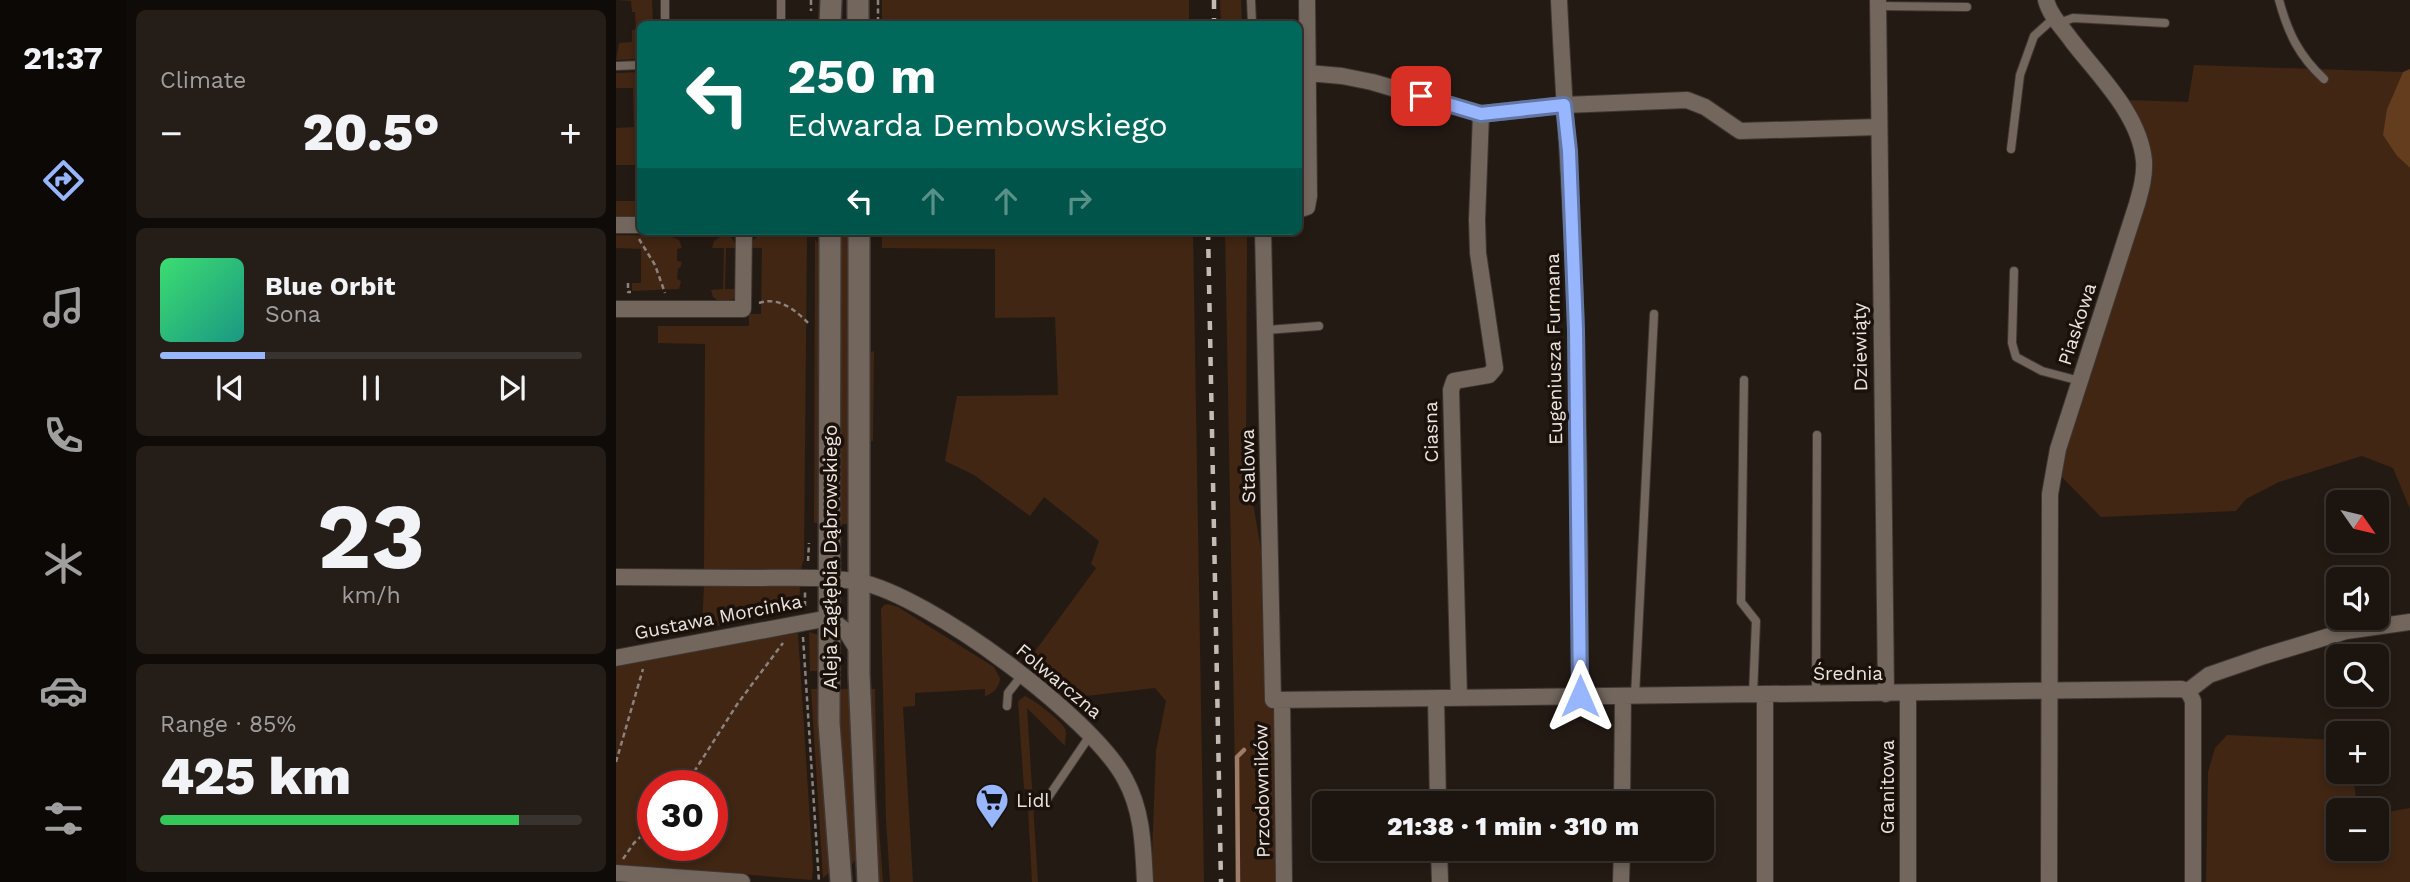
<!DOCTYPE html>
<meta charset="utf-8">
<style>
:root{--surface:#1b140f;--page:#241d18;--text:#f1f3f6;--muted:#a09e9e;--line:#39332f;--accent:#97b6fd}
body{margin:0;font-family:"Work Sans",sans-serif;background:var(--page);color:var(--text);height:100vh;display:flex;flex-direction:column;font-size:26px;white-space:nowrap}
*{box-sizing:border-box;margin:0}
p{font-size:23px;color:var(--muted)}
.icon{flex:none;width:38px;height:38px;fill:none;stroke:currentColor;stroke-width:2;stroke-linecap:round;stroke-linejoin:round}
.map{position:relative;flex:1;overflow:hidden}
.details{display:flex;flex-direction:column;gap:10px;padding:10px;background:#0f0b08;width:490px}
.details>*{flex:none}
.top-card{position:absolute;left:21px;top:21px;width:665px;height:214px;border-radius:10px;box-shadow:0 4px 10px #0003,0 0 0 2px var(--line);background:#00695c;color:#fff;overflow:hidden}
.needle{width:46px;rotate:124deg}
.controls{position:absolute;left:1710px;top:490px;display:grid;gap:14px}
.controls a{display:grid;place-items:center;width:63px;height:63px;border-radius:10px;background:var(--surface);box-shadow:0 4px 10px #0003,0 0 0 2px var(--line);font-size:35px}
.speed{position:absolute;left:21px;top:770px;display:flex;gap:14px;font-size:35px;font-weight:700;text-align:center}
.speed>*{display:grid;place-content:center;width:91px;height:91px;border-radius:50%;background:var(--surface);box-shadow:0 4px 10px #0003,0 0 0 2px var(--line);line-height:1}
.speed .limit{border:10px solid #d22;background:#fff;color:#111}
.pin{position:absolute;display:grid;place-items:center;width:60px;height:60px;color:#fff;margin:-30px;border-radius:14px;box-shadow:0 4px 10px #0006}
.me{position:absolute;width:77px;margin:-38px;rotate:0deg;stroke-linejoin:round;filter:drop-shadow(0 0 5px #0008)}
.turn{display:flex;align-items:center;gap:24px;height:147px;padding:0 35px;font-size:32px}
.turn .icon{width:91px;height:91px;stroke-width:2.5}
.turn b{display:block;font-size:49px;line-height:60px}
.lanes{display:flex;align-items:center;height:66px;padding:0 35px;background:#0003;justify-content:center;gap:35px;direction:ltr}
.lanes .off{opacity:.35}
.big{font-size:52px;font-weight:800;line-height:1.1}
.details .card{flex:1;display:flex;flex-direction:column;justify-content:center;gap:10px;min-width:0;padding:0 24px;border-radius:10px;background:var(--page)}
.details .dial{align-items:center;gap:0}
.dial b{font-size:91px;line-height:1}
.song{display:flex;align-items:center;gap:21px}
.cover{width:84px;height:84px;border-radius:10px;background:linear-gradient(135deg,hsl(140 70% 55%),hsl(170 70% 35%))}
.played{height:7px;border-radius:4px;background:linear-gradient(90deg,var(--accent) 25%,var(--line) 25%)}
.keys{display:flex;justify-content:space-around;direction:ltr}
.heat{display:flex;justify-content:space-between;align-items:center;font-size:38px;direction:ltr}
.charge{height:10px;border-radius:5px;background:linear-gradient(90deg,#34c759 85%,var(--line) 0)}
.trip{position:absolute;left:696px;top:791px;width:402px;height:70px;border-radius:10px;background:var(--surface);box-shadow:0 4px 10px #0003,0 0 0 2px var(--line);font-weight:800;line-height:70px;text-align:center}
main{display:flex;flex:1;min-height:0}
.tabs{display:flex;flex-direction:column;width:126px;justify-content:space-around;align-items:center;background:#0b0806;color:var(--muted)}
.tabs .icon{width:49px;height:49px}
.tabs .current{color:var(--accent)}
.tabs b{font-size:32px;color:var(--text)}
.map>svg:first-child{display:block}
.green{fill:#402613;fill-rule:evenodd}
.forest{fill:#643c1e}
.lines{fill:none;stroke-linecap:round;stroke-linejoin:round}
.stream{stroke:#9d7d67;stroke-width:4.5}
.service-casing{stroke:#3e3633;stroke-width:10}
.minor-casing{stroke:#3e3633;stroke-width:18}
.tertiary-casing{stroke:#3e3633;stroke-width:24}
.path{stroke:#8b827d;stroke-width:2.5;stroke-dasharray:5 3.5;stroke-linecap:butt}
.service{stroke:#72665d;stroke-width:8}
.minor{stroke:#72665d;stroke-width:16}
.tertiary{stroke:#72665d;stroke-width:21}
.rail{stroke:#c1bab5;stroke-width:4.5;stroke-dasharray:9 9;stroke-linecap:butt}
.route-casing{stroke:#6276a4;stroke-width:18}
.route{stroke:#97b6fd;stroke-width:12}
.labels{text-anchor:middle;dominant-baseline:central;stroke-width:7;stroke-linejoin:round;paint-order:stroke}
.street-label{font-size:19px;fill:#ebe4df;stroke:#1b110b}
.poi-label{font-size:19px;fill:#ebe4df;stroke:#1b110b;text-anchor:start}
</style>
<main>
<nav class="tabs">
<b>21:37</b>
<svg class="icon current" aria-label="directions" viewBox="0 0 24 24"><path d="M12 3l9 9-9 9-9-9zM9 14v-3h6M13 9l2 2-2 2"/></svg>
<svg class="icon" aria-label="music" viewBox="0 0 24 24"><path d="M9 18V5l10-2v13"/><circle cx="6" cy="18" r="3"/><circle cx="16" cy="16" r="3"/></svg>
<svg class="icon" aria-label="phone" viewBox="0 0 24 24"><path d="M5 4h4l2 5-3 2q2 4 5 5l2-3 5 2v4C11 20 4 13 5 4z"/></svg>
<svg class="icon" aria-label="climate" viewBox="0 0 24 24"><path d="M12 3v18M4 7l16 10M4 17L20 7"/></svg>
<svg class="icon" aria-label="car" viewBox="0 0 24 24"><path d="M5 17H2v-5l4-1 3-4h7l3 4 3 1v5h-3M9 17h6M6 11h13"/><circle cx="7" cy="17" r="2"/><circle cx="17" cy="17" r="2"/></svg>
<svg class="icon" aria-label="filters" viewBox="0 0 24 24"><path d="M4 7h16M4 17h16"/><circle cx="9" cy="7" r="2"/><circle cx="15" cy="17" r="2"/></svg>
</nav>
<section class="details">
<div class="card"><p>Climate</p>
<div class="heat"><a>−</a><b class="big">20.5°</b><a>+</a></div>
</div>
<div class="card">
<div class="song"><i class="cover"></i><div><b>Blue Orbit</b><p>Sona</p></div></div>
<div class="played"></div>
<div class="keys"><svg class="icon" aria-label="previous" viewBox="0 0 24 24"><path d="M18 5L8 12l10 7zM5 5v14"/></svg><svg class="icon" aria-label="pause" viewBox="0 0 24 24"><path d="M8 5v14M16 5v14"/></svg><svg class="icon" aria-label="next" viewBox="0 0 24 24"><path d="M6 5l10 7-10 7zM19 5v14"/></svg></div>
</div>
<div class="card dial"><b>23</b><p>km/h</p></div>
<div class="card"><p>Range · 85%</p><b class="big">425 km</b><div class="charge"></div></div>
</section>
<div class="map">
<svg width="1794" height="882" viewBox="0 0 1794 882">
<rect width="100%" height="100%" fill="#241a14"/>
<path class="green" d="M0 0H36L37 24H24V50L21 51 23 59 0 60 3 43 16 42V30H20L19 12H16L15 1Z
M266 0H573V24H266Z
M604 0H625L626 24H605Z
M1578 65 1787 72 1771 109 1781 156 1794 168V509L1777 468 1746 456 1663 482 1630 499 1620 511 1485 517 1443 474 1534 155 1532 139 1511 100 1572 102Z
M24 72V165H0V128L18 127 17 88H0V73Z
M0 201H24V220H0Z
M222 231H235V524H221Z
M266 231H577L588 882H535L540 751 550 701 539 688 453 698 409 665 480 568 475 564 483 541 428 497 414 516 358 475 329 461 341 396 442 395 439 317 379 318V249L266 248Z
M609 231H631L630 462 645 550 652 645 650 703 664 716V882H621Z
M0 235 53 236 63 240 66 248 61 249V261L66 262 65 266 62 269 61 279 65 281 63 289 16 291V283H25V249L0 248Z
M107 235 115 237 122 248H110L109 289H121L118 299 104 302 97 297 95 290 107 289 108 248H96L98 241Z
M144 235H191L188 559 185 569H88L89 344 42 343V326H133V314H145L146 248H135L136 241Z
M199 239 205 248 206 523H198Z
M258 351 257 441H251L253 353Z
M88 585 184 586 183 604 182 607 171 612 86 629Z
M272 604 282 607 378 667 384 678C384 687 377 694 369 696V689L299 693V706L287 707 297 882H274L270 820 265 609 268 605Z
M193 632 203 635 205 671H194Z
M182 633 197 868 196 880 0 864V667L35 658ZM37 786H96V845H37Z
M195 689H205L215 871 207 878Z
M220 689H236L241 857 234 867Z
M251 689H259L261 799 267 882H260Z
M409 696C418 700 445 720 449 729 451 733 449 741 449 746L411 708 422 882H416L411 789H408L402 701Z
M1611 735 1722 740V772H1736L1742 810H1722V849H1760L1761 814 1794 808V882H1590L1592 772 1599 748Z"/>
<path class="forest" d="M1794 69V168L1781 156 1767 135 1771 109 1787 72Z"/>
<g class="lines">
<path class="stream" d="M622 882 621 757 628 750"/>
<defs>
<path id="service" d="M49 0V24
M165 0V24
M635 0 636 24
M1663 0C1672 33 1683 56 1708 79
M1262 6 1351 7
M1443 23 1457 18 1549 23
M0 66 24 65
M1395 149 1404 75 1418 36 1438 18
M1398 271 1396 343 1400 357 1426 371 1464 381
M650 330 703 326
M1128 380 1125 602 1140 621 1137 695
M1200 694 1201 435
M1019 696 1038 314
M391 706 392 693 406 675
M431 799 475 734"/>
<path id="minor" d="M943 0C948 110 957 219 960 329 963 452 964 574 964 697
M1262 0 1270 694
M1430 0C1434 16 1447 28 1456 41 1483 76 1524 115 1528 161 1529 176 1525 190 1521 204L1442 449 1434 494 1433 882
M692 73 726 76 756 82 865 114 948 105 1071 100 1089 107 1124 131 1262 127
M682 210 691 207 693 196 691 0
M0 225H24
M647 231 657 700 1565 689 1572 691
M0 309H127L128 231
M0 577C44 577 89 578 133 578 170 578 208 576 244 582 313 596 476 717 509 779 527 812 527 846 529 882
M0 658 213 618 230 631 243 652
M1572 691 1593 675 1648 656 1730 631 1794 622
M1572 691 1577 701V882
M843 698 835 390 838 381 873 375 879 368 862 253 861 220 865 114
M820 699 822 803
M666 700 668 882
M1006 803 1007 696
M823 849 824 882
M0 873 126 882
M1005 882 1006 849
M1149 882V694
M1292 882V693"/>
<path id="tertiary" d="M242 0V24
M214 24 215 0
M214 231 213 723 225 882
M243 231V674L252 882"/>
</defs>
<use href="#service" class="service-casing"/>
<use href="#minor" class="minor-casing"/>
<use href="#tertiary" class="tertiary-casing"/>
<path class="path" d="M195 0V11
M262 0V24
M23 239 39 265 49 293
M12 283V292H15
M143 303C163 296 181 311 194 325
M192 561 193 543
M189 606V592
M187 637 203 882
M0 762 27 669
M69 786 122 703 167 643
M7 859 18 843 37 825"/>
<use href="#service" class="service"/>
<use href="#minor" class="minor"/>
<use href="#tertiary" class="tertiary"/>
<path class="rail" d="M598 0V24
M592 231 605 882"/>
</g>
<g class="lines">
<defs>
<path id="route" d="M805 96 865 114 948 105 953 151 960 330 964 696"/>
</defs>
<use href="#route" class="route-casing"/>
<use href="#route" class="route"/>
</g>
<defs>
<symbol id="supermarket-pin" viewBox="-11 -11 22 30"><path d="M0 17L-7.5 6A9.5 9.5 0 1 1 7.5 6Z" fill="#97b6fd" stroke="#1b110b"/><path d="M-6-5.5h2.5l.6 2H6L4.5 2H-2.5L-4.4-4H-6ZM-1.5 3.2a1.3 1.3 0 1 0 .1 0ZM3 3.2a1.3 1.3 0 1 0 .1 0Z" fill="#111"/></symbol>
</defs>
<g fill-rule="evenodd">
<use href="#supermarket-pin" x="357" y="781" width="38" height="52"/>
</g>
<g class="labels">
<g class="street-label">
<text transform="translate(1461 324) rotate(-72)">Piaskowa</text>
<text transform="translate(1244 347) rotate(-91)">Dziewiąty</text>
<text transform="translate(938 349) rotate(-91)">Eugeniusza Furmana</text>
<text transform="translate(815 432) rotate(-91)">Ciasna</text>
<text transform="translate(632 466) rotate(-91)">Stalowa</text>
<text transform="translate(214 557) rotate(-90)">Aleja Zagłębia Dąbrowskiego</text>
<text transform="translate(102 617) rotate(-11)">Gustawa Morcinka</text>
<text x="1232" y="673">Średnia</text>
<text transform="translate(443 681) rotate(40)">Folwarczna</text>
<text transform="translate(1271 787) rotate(-90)">Granitowa</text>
<text transform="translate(646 791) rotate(-91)">Przodowników</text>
</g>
<g class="poi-label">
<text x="400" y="800">Lidl</text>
</g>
</g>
</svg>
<div class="controls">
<a><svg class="needle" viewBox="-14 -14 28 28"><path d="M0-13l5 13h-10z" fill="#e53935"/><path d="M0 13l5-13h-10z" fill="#a09e9e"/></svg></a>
<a><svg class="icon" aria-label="sound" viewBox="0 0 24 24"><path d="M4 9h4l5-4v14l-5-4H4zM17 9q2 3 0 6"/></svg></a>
<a><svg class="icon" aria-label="search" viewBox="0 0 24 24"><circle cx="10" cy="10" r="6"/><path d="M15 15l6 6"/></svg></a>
<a>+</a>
<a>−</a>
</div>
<div class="speed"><div class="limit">30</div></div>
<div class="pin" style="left:805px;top:96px;background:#d93025"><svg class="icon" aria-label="arrive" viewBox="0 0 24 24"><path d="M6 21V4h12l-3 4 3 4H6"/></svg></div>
<svg class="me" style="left:964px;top:696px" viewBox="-20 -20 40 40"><path d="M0-17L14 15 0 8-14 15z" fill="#97b6fd" stroke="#fff" stroke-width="4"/></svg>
<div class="trip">21:38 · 1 min · 310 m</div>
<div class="top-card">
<div class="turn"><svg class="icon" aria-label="left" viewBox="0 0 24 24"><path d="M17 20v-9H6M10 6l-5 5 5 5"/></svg><div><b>250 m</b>Edwarda Dembowskiego</div></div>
<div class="lanes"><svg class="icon" aria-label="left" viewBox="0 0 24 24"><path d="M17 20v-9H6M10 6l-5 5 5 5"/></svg><svg class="icon off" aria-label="ahead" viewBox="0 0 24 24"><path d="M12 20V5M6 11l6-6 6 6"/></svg><svg class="icon off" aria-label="ahead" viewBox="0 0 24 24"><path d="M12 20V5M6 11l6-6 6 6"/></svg><svg class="icon off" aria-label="right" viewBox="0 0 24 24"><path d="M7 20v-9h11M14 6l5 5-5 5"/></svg></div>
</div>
</div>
</main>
